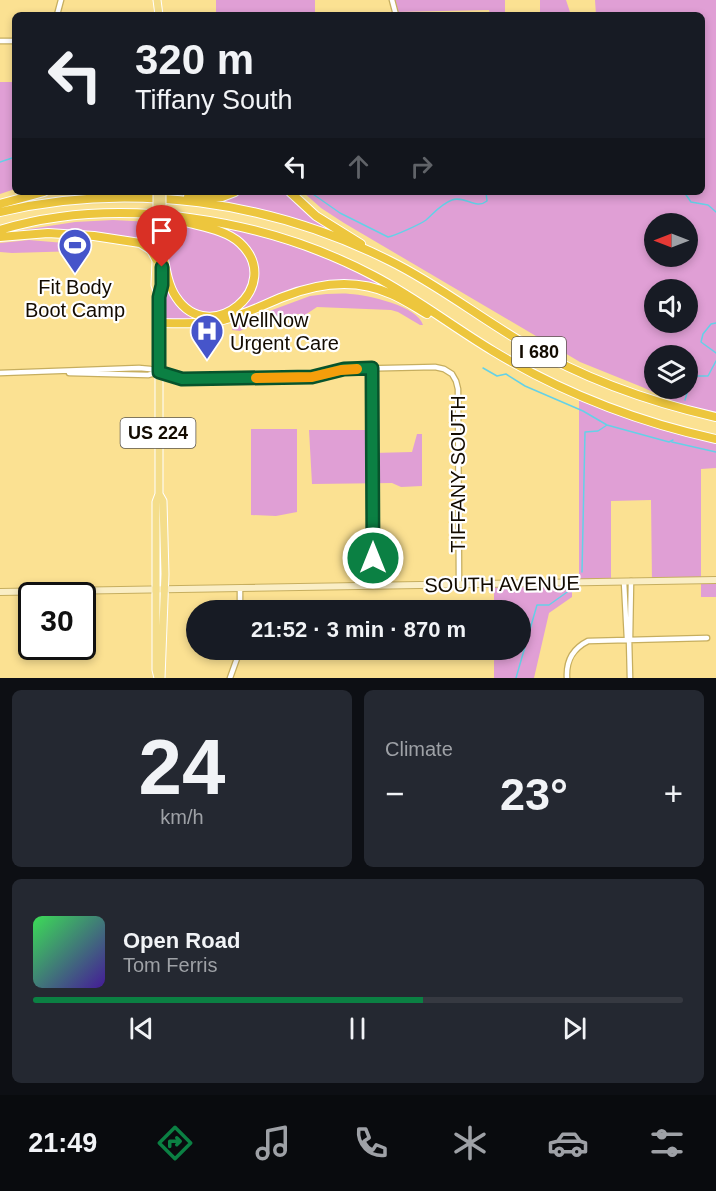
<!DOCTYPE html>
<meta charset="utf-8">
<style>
:root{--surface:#171b24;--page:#242831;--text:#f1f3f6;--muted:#9ea1a6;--line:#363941;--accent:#0b8043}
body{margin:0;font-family:Arial,sans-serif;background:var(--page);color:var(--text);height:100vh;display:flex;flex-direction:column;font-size:22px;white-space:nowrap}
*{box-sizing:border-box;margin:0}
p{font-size:20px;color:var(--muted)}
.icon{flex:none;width:33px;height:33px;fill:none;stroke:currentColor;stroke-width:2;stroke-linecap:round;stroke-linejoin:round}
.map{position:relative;height:678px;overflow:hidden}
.sheet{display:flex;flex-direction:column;gap:12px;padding:12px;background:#0d0f14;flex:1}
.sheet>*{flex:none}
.top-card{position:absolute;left:12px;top:12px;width:693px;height:183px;border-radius:9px;box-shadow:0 3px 9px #0003;background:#171b24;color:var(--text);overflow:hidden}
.needle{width:39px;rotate:270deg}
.fabs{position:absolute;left:644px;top:213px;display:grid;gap:12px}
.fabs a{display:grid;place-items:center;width:54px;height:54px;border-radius:50%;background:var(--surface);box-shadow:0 3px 9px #0003;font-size:30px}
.speed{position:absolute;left:18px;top:582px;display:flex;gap:12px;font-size:30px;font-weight:700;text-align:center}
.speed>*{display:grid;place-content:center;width:78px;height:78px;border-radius:50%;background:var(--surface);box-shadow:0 3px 9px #0003;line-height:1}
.speed .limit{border:3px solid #111;border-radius:9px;background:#fff;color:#111}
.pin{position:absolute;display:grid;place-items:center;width:51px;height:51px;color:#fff;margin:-62px -26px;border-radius:50% 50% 50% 0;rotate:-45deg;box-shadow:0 0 6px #0007}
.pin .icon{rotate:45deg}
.me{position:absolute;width:66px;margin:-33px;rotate:0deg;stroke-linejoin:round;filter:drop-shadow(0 0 4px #0008)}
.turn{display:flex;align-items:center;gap:21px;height:126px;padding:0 24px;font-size:27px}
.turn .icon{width:78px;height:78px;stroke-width:2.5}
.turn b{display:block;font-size:42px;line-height:51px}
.lanes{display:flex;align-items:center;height:57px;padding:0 24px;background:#0003;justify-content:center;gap:30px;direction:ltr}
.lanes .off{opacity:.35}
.big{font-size:45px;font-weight:700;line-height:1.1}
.sheet .widget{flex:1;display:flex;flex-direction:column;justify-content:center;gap:9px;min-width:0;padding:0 21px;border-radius:9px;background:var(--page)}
.sheet .dial{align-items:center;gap:0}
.dial b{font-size:78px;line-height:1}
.song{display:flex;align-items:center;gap:18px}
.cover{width:72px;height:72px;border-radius:9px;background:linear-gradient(135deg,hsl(130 70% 55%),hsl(260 70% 35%))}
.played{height:6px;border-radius:3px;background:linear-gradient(90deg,var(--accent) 60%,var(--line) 60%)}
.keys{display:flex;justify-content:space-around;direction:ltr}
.heat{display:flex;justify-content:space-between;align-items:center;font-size:33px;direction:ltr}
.sheet .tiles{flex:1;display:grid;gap:12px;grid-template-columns:1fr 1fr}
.widget:last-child{grid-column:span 2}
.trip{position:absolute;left:186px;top:600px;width:345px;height:60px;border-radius:30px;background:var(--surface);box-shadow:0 3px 9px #0003;font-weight:700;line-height:60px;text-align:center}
.tab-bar{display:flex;height:96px;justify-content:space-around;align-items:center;background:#090b0e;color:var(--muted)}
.tab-bar .icon{width:42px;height:42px}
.tab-bar .active{color:var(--accent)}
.tab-bar b{font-size:27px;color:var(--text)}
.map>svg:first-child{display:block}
.green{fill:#e09fd5;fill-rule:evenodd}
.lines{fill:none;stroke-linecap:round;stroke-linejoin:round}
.stream{stroke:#64d1e7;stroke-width:1.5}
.minor-casing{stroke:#c6ae5f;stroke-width:7}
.secondary-casing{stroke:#c6ae5f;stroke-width:8}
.primary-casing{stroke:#fff;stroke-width:9}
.motorway-casing{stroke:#fff;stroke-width:10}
.minor{stroke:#fff;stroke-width:4.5}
.secondary{stroke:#faeec5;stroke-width:6}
.primary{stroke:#f4dd8b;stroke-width:7}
.motorway{stroke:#edc63d;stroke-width:8}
.primary-bridge-casing{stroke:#fff;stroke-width:9;stroke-linecap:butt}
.primary-bridge{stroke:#f4dd8b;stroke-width:7}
.route-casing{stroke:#07532c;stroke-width:15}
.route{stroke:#0b8043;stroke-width:10}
.slow{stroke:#f59e0b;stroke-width:10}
.labels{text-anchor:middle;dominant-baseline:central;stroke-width:4.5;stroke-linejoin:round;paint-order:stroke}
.shield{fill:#fff;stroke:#5a544c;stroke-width:1.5}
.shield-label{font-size:18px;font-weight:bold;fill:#130b00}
.poi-label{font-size:20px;fill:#130b00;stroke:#fff}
.street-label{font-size:20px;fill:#130b00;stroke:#fff}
</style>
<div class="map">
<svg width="716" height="678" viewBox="0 0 716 678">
<rect width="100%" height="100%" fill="#fbe192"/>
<path class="green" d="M216 0H315V15H216Z
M392 0H505V15H490L489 10 396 12Z
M540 0H566L571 15H540Z
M595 0H716V417L701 414 642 387 580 362 344 223 321 208 303 192H702V15H596ZM654 224H687V256H654ZM654 290H687V322H654ZM654 356H687V388H654Z
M0 82H15V189L0 194Z
M238 192H287L341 236 215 201Z
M113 220 152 222V238L149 240C101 233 59 228 10 232L75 222Z
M168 223C187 227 224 230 238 245 275 286 218 338 180 300 166 285 168 243 168 223Z
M208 223C276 239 332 256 393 291L340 282 230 317 248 298 252 257Z
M29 240 76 244 80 246V249L79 251 12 253 0 252V243Z
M165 280C177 305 182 311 207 321L166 319Z
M326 294C334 294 342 293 350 294 368 295 418 306 423 325H420L398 312 391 310 317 307 305 315 298 314 290 317 281 316 254 324 240 331 232 330 234 324 310 296Z
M579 395 716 439V468L701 469V580H716V597H701V581H652L651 500 611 501V582H579Z
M251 429H297V512L276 516 251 515Z
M309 430H372L373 453 412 452 417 434H422V486L401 487 392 483 312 484Z
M572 583V597L549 613 534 678H494V650H520V610H494V584Z"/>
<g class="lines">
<path class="stream" d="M0 162 15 157
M310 192 340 213 388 237C394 236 421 224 426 220 434 213 441 204 452 200 464 195 476 210 487 201L486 192
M656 192H663
M684 192 691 202 708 205 716 212
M716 323 711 324 703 334 701 342 716 353
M483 368 497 376 506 374 525 386 583 411 607 425
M685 400 690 383 696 376H708L716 361
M672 442 716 452
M582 572 585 432 598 431 607 425 669 442 673 440
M516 678 537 605H549L570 590"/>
<defs>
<path id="minor" d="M392 0 396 15
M57 15 61 0
M0 41H15
M372 368V586
M0 373 139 368 150 369 182 379 312 377 344 369 435 367 444 369 452 374 456 381 458 389 459 584
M69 373 148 375 159 372
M624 582 627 639
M240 588V610
M629 639 630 678
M630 639 631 581
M230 678 240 650
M567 678C566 661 572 649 588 641L707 638"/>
<path id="secondary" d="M0 592 716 580"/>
<path id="primary" d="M157 0 159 15
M157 239 155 285 158 294
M159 494 163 501 165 574 161 678
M158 678 156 670V502L159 494V297L162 285V263"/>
<path id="motorway" d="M290 192 316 216 361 244
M188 197H222L235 192
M0 204 44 192
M0 212C130 181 271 201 390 261 437 284 480 318 525 344 584 379 650 402 716 417
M0 230C119 194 266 219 374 276 416 298 453 327 493 351 561 392 638 422 716 439
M0 237 48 233 94 236 140 243 151 250 156 259
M162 248C165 264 167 284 176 297 210 349 286 286 240 243 226 230 203 227 185 222
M159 323C180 323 202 325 223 320 244 315 263 305 283 297 318 283 356 278 391 294 403 299 415 307 427 314"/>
</defs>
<use href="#minor" class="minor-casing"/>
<use href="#secondary" class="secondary-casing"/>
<use href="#primary" class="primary-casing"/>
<use href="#motorway" class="motorway-casing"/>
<use href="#minor" class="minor"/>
<use href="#secondary" class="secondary"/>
<use href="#primary" class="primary"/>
<use href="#motorway" class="motorway"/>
<defs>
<path id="primary-bridge" d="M157 239V192
M162 239V192"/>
</defs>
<use href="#primary-bridge" class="primary-bridge-casing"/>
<use href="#primary-bridge" class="primary-bridge"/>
</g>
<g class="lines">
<defs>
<path id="route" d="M162 267V285L159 297V372L182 379 312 377 344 369 372 368 373 558"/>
</defs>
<use href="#route" class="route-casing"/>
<use href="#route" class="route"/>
<path class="slow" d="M256 378 312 377 341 370 357 369"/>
</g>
<defs>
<symbol id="stadium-pin" viewBox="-11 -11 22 30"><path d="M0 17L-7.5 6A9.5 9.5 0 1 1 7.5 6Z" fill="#4655ca" stroke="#fff"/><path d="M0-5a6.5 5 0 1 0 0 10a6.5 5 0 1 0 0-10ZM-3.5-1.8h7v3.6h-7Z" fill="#fff"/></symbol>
<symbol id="hospital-pin" viewBox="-11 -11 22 30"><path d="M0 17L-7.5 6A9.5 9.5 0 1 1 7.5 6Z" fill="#4655ca" stroke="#fff"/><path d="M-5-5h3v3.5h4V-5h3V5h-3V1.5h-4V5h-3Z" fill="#fff"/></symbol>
</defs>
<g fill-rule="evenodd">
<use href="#stadium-pin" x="56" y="226" width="38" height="52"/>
<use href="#hospital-pin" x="188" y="312" width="38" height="52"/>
</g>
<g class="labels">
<g class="shield">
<rect x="512" y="337" width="54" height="30" rx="4.5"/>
<rect x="120.5" y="418" width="75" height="30" rx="4.5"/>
</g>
<g class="shield-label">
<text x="539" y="352">I 680</text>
<text x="158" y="433">US 224</text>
</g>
<g class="poi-label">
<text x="75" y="287">Fit Body<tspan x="75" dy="23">Boot Camp</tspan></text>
<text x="230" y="320" text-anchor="start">WellNow<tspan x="230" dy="23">Urgent Care</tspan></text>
</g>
<g class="street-label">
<text transform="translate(458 474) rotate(-90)">TIFFANY SOUTH</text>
<text transform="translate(502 584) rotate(-1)">SOUTH AVENUE</text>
</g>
</g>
</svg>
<div class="fabs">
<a><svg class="needle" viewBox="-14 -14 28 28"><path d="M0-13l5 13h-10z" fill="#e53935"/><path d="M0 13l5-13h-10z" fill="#9ea1a6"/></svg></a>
<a><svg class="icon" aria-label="sound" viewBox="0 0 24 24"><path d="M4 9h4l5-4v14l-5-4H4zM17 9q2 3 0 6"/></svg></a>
<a><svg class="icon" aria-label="layers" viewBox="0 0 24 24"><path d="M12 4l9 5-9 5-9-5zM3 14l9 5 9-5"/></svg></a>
</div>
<div class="speed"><div class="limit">30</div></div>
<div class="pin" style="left:162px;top:267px;background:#d93025"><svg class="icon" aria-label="arrive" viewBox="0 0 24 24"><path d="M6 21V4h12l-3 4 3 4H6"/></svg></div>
<svg class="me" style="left:373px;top:558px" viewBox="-20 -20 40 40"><circle r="17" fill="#0b8043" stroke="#fff" stroke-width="3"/><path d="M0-11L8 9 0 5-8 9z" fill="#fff"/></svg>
<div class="trip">21:52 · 3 min · 870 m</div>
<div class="top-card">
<div class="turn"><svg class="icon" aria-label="left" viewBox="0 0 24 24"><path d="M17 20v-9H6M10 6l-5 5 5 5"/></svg><div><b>320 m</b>Tiffany South</div></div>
<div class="lanes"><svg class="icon" aria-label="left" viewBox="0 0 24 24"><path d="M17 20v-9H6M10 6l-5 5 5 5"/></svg><svg class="icon off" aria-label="ahead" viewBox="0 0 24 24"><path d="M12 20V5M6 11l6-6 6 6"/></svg><svg class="icon off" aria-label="right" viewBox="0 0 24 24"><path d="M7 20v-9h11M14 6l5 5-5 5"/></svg></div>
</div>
</div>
<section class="sheet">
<div class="tiles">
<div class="widget dial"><b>24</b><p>km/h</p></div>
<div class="widget"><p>Climate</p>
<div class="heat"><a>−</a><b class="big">23°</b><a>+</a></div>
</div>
<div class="widget">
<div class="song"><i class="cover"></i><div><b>Open Road</b><p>Tom Ferris</p></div></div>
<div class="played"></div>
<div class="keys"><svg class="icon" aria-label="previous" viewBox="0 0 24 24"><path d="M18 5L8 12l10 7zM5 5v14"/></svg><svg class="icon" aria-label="pause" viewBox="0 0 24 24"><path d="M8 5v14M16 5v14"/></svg><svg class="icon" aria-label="next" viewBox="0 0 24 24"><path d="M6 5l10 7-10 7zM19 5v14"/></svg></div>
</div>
</div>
</section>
<nav class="tab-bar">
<b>21:49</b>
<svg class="icon active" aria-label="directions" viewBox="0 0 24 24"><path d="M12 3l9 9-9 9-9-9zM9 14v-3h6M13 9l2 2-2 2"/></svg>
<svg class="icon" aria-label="music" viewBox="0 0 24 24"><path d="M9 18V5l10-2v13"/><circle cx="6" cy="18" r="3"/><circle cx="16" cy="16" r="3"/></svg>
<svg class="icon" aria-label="phone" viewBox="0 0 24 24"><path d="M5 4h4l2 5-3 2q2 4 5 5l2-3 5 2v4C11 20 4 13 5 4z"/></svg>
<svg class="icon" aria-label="climate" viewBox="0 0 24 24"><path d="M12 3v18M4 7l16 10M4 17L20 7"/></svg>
<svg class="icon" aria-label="car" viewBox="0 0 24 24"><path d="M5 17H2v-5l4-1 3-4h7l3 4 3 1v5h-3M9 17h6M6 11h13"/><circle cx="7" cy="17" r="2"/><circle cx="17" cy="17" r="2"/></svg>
<svg class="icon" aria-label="filters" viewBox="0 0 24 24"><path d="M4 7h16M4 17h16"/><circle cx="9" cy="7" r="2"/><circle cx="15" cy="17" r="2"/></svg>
</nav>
